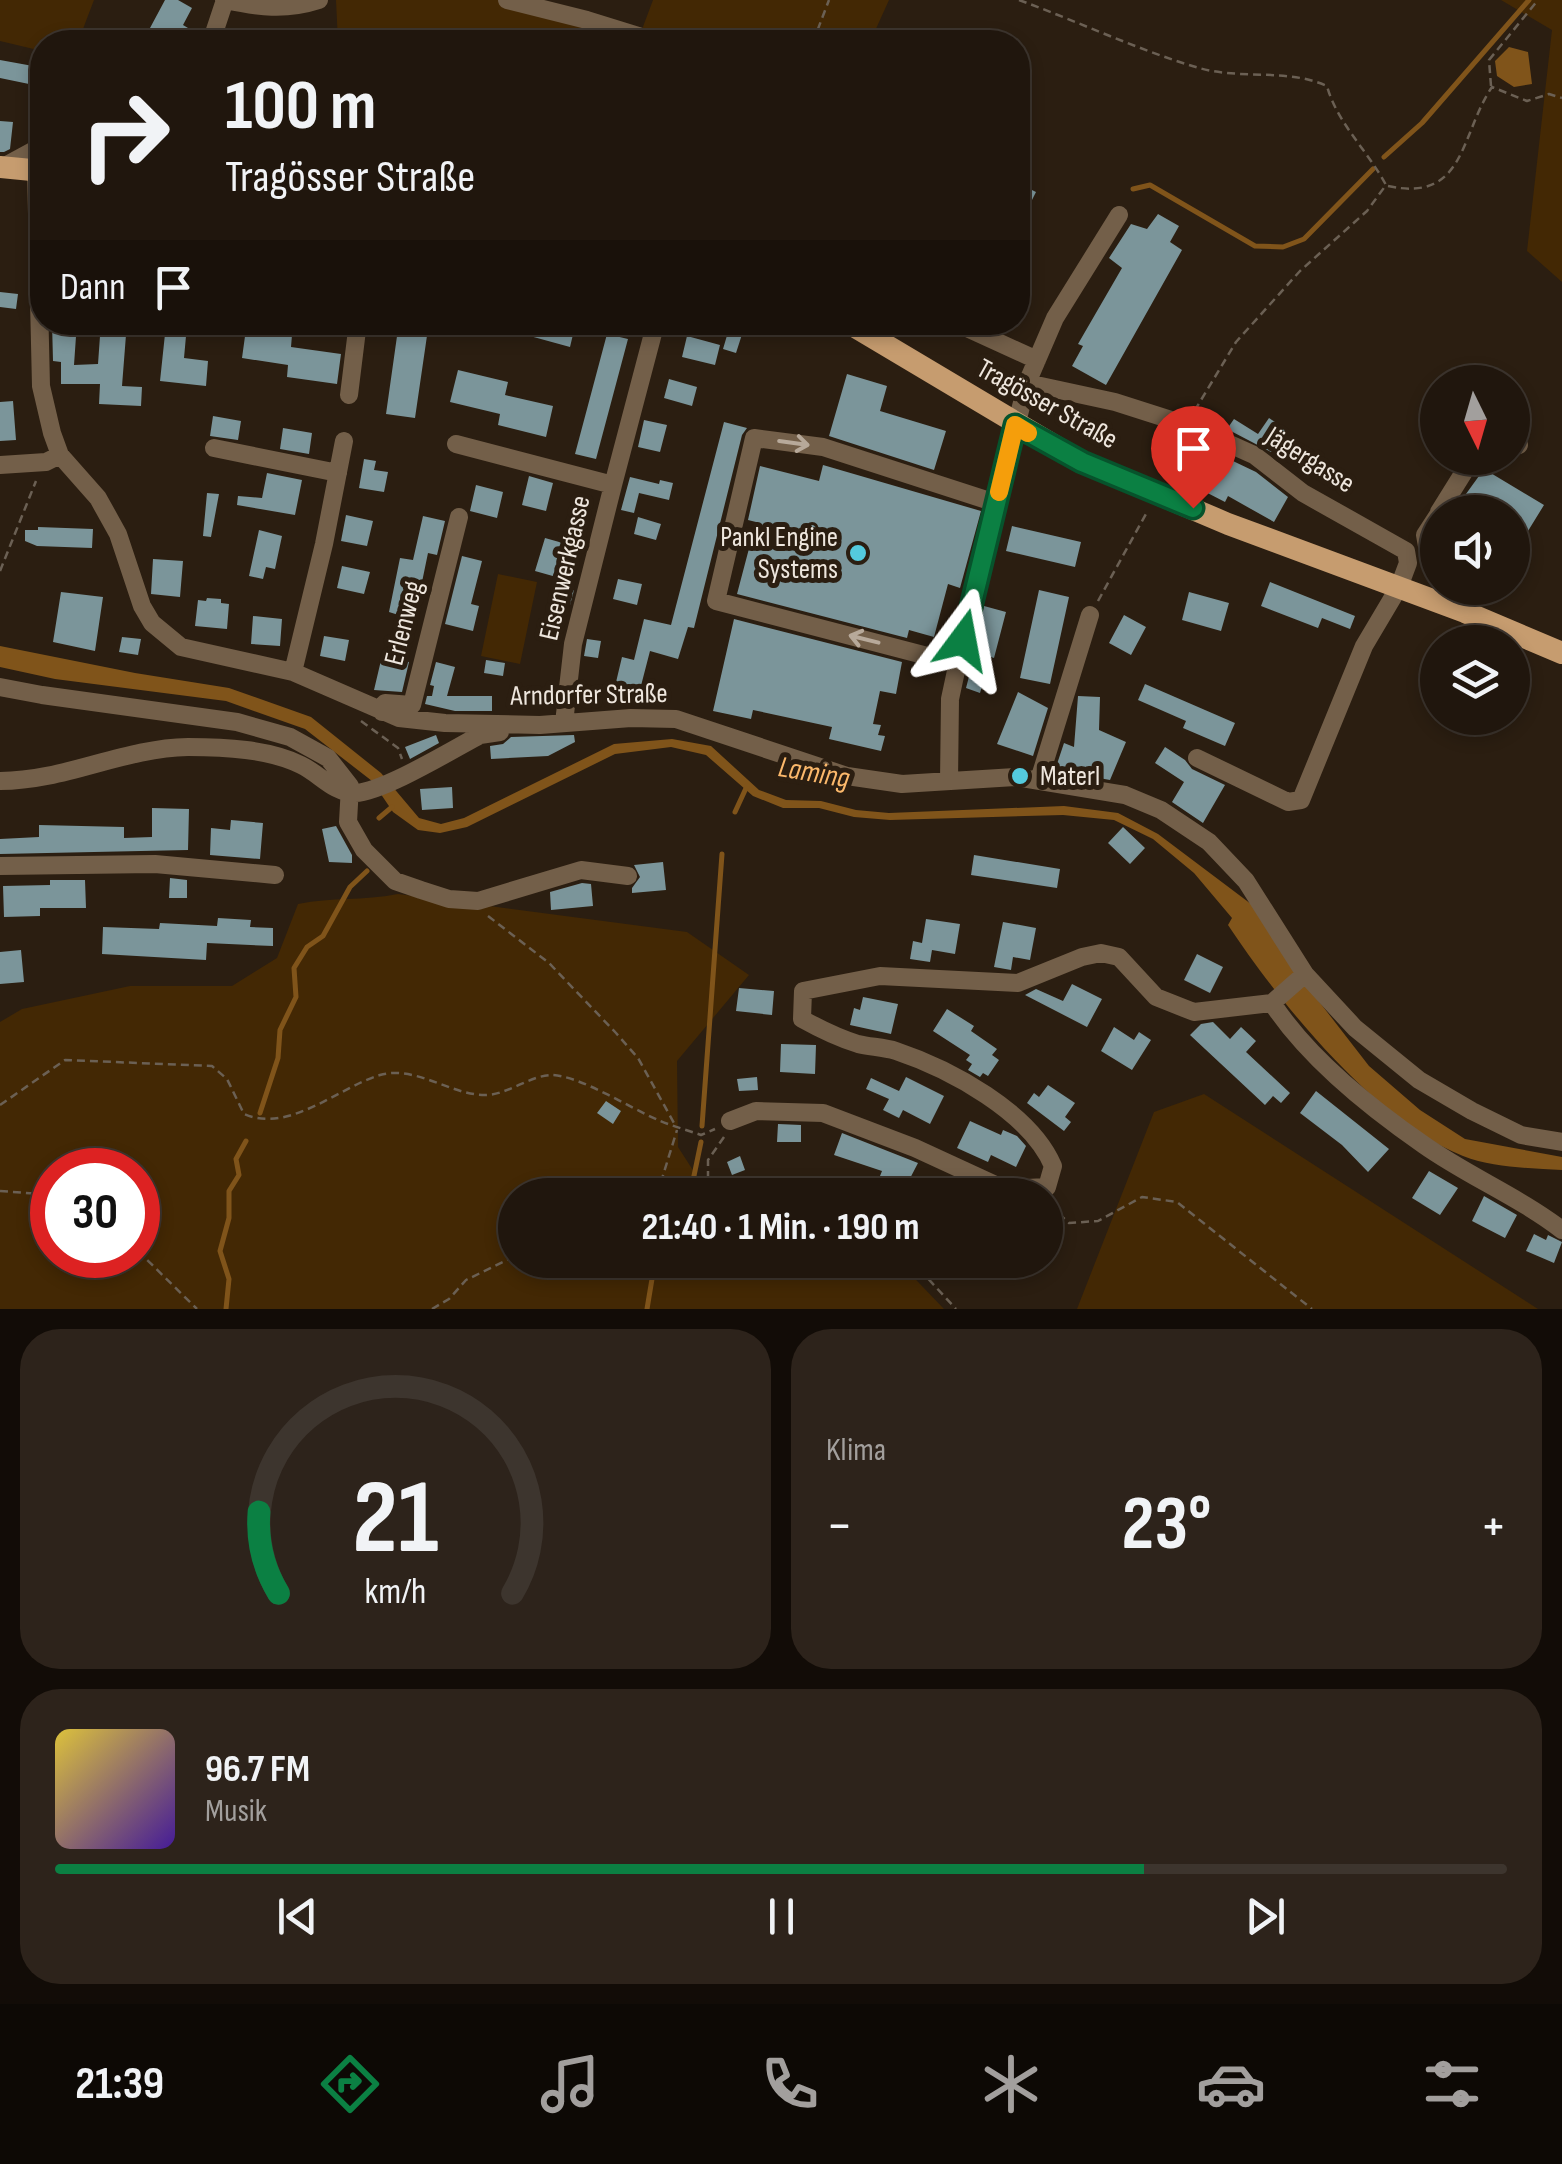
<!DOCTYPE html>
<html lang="de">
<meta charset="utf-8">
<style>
:root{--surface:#20160d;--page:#2d231b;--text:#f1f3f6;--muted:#a29f9d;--line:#3d352e;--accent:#0b8043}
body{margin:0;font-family:"Sofia Sans Condensed",sans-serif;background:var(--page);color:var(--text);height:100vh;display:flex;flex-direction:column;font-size:38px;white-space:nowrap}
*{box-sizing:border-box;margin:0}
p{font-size:32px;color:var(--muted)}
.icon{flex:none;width:55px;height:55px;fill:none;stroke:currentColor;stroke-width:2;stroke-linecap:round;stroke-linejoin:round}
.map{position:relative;height:1309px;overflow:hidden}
.side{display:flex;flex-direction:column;gap:20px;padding:20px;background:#120c07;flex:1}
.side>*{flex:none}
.guide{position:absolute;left:30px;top:30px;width:1000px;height:305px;border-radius:40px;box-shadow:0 5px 15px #0003,0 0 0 2px var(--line);background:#20160d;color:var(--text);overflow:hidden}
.needle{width:65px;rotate:175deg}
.tools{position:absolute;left:1420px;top:365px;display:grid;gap:20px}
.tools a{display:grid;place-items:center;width:110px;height:110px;border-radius:50%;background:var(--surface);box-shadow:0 5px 15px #0003,0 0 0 2px var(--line);font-size:50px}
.speed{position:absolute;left:30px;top:1148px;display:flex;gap:20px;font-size:50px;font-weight:700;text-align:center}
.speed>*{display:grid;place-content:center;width:130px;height:130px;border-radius:50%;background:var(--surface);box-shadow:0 5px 15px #0003,0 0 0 2px var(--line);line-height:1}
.speed .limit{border:15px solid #d22;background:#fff;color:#111}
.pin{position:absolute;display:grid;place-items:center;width:85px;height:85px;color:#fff;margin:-102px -42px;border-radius:50% 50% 50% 0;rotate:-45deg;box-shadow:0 0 10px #0007}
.pin .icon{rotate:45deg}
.me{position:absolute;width:110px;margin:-55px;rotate:13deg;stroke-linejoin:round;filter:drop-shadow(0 0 8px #0008)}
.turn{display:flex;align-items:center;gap:35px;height:210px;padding:0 30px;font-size:45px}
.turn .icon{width:130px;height:130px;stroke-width:2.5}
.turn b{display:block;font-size:70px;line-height:85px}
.then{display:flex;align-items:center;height:95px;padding:0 30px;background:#0003;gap:20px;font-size:38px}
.big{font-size:75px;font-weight:700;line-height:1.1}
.side .tile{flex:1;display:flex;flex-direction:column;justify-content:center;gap:15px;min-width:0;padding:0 35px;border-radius:40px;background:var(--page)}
.side .dial{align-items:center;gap:0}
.dial svg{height:260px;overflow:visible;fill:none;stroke:var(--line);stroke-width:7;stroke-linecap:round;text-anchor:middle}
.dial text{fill:var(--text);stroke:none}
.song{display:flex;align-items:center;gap:30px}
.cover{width:120px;height:120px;border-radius:15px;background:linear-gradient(135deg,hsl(50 70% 55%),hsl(260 70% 35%))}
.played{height:10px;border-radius:5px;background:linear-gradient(90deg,var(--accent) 75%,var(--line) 75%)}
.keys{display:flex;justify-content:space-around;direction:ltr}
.heat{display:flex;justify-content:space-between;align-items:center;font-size:55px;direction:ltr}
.side .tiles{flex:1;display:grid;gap:20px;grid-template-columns:1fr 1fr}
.tile:last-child{grid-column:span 2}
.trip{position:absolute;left:498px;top:1178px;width:565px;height:100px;border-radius:50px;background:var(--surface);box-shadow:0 5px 15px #0003,0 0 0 2px var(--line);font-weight:700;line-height:100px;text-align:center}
.menu{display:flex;height:160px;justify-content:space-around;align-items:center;background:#0d0905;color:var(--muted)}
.menu .icon{width:70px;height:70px}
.menu .on{color:var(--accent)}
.menu b{font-size:45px;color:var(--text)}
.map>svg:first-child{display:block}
.green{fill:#432804;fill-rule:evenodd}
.water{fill:#80541a}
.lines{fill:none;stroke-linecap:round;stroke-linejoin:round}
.stream{stroke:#80541a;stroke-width:5}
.building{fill:#7b959a}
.path{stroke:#6b6054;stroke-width:2.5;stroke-dasharray:8 5;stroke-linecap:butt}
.minor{stroke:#735f49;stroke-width:18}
.major{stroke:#c69c6f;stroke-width:22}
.oneway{stroke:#b7a99a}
.route-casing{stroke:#07532c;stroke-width:25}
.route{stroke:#0b8043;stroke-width:18}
.slow{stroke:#f59e0b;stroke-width:18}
.poi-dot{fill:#54cadd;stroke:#2b1e11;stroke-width:4}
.labels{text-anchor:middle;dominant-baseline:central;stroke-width:10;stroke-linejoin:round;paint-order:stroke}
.street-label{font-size:28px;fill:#eee6dd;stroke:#2b1e11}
.poi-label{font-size:28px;fill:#eee6dd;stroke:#2b1e11;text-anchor:end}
.water-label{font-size:30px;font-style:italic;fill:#fbb86b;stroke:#2b1e11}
</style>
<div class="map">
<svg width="1562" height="1309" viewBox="0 0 1562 1309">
<rect width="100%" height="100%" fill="#2b1e11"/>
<path class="green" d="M0 0H94L78 42H42V51L0 41Z
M336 0H530L641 32 653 0H889L870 42H338Z
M1501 0H1562V282L1527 251 1552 30Z
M498 574 537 582 520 664 481 656Z
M398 894 687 932 749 975 677 1061 678 1147 709 1195H515V1260H897L944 1309H0V1022L22 1009 130 986H232L277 958 298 904C333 897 362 901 398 894ZM52 1170H138V1255H52Z
M1204 1094 1538 1309H1077L1154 1112Z"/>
<path class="water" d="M1509 47 1528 52 1532 84 1514 87 1497 76 1495 61Z
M0 646 135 673 229 688 311 717 381 773 419 818 441 824 464 818 614 744 672 739 711 746 759 790 786 800 821 801 856 810 889 813 1064 806 1118 813 1158 834 1251 904 1307 986 1369 1066 1420 1110 1465 1139 1562 1157V1170C1529 1168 1494 1168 1463 1156 1375 1121 1279 1002 1228 925L1232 918 1194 873 1153 839 1114 820 1063 815 890 820 854 817 819 808H783L753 796 706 755 671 747 615 754 467 827 440 833 418 830 393 812 372 781 305 729 226 701 55 679 0 667Z"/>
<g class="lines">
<path class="stream" d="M1384 157 1422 123 1529 0
M1133 189 1150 185 1255 246 1283 247 1304 239 1373 169
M735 812 747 786
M379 818 392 807
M260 1113 278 1058 280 1030 296 997 294 968 307 947 323 936 350 887 367 871
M702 1126 722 854
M690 1195 701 1142
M226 1309 229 1279 220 1251 229 1218V1191L239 1175 236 1159 246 1141
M647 1309 654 1267 659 1260"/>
</g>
<path class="building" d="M165 0H178L192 8 183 25 188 28 179 42 150 28Z
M0 60 33 66 29 84 0 78Z
M0 121 13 122 10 149 4 152H0Z
M1018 183 1036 192 1018 228Z
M1158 214 1179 226 1170 242 1182 250 1106 385 1072 366 1083 346 1078 344 1122 268 1109 258 1131 224 1147 229Z
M0 292 18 294 16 309 0 307Z
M52 322H77L74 365 98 364 101 322H127L122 386 142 387 141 406 99 404 100 384H61V362L53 361Z
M399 322H429L415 418 386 414Z
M493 322H576L570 347 493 326Z
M731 322H746L736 353 723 349Z
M246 329 292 335 291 347 341 354 337 384 287 377 288 365 242 358Z
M165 334 186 336 184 358 208 361 206 386 160 381Z
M607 334 628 339 596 459 575 454Z
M687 336 720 345 715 365 682 357Z
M458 370 508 382 505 395 553 406 546 437 498 425 500 414 450 402Z
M847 374 887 386 880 411 946 431 934 470 829 436Z
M669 379 697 387 692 406 664 398Z
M13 401 16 440 0 441V402Z
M213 416 241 421 238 440 210 436Z
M1269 418 1286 429 1271 452 1227 429 1234 419 1258 434Z
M644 420 667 425 660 452 638 447Z
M724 422 747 428 742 435 694 628 688 627 678 659 650 651 636 705 612 699 622 657 634 660 644 619 671 625Z
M283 428 312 433 309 454 280 449Z
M1191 441 1256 472 1288 497 1274 522 1228 496 1225 502 1190 484 1198 465 1183 458Z
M364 459 376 461 374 470 388 472 384 492 359 488Z
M823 465 981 511 960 588 948 584 934 637 909 630 907 638 737 594 756 522 748 520 760 466 819 481Z
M1484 469 1544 505 1512 557V512H1453Z
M267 473 302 480 295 515 237 505 238 496 262 498Z
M529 476 553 483 546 511 522 505Z
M630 477 659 484 660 480 673 483 669 500 639 493 634 513 621 510Z
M476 485 503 492 497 518 470 511Z
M207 493 219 494 211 537 203 536Z
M346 515 373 521 367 546 341 541Z
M423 516 445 521 437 555 428 553 422 582 430 583 426 598 414 596 408 618 389 612 400 558 413 560Z
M638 517 661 524 656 540 634 534Z
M1012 526 1081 542 1075 567 1006 551Z
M38 527 93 529 92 548 37 546 25 541V530H38Z
M259 530 282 536 275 569 266 567 263 579 249 576Z
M545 538 577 547 567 580 535 571Z
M462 556 482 561 471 604 479 606 473 631 445 624Z
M153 559 183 561 180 597 151 594Z
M342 566 370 572 364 594 337 588Z
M618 579 642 584 637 605 613 599Z
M1270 582 1355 616 1350 629 1322 618 1318 628 1261 606Z
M557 588 574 590 570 605 555 602Z
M1039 590 1069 597 1050 684 1020 678Z
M61 592 103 597 95 651 53 642Z
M1189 592 1229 603 1221 631 1182 620Z
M207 598 221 599V603L229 604 227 629 195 626 198 600 206 601Z
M984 606 1006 612 994 658 991 657 987 670 972 667Z
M1124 615 1146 627 1131 655 1109 643Z
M253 616 282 619 280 646 251 644Z
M734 619 902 662 896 694 880 691 873 724 881 725 878 735 885 736 881 751 829 739 832 727 753 710 751 719 713 711Z
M324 636 349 640 345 661 320 656Z
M122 637 141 639 138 655 119 652Z
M587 639 601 641 598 658 584 656Z
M382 656 409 662 402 692 374 690Z
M486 660 505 663 503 676 484 673Z
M436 662 455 667 447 696H492V711H455L425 704 427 696H432L434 686 430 685Z
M971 669 985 676 980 693 966 688Z
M1145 684 1235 723 1225 746 1183 728 1186 721 1138 700Z
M1018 692 1048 708 1033 756 997 744Z
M1078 696 1100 697 1099 730 1126 742 1110 780 1055 770 1064 743 1074 747Z
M436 735 439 743 410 759 405 747Z
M574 735 575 742 548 756 491 759 490 746 503 744 511 737Z
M1165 747 1185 760 1192 769 1225 785 1203 823 1172 802 1184 782 1155 763Z
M452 787 453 808 422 810 420 789Z
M152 808 189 809 188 850 0 854V839L39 837V825L124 827V838L152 837Z
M231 820 263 823 260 859 210 855 211 828 230 830Z
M336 826 352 855V863L329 862 322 829Z
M1123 827 1145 848 1130 864 1108 843Z
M974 855 1060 869 1057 888 971 875Z
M663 862 666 890 632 893V888L640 877 634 865Z
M170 878 187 880V898H169Z
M50 880H85L86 908H40V916L4 917 3 886 50 885Z
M582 883 591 884 593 906 551 910 550 892Z
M218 918 251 920 250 927 273 928V946L207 943 206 960 102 954 103 927 159 929 160 923 217 926Z
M926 919 960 924 955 954 932 950 930 962 910 959 913 941 922 943Z
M1003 922 1036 928 1030 960 1013 957 1011 970 994 967Z
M21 950 24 982 0 984V952Z
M1197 954 1223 967 1210 993 1184 980Z
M1072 984 1102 999 1087 1027 1025 995 1036 989 1063 1001Z
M739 988 774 991 772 1015 736 1011Z
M863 997 898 1004 891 1034 850 1025 854 1008 860 1010Z
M947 1009 974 1026 971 1031 997 1049 992 1055 999 1060 988 1076 983 1073 980 1077 968 1070 972 1064 966 1060 970 1055 933 1031Z
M1213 1022 1230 1039 1241 1027 1256 1041 1246 1052 1290 1093 1281 1103 1273 1096 1265 1105 1190 1035 1201 1024Z
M1114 1027 1134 1040 1139 1032 1151 1040 1132 1070 1101 1051Z
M781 1044 816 1045 815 1074 780 1072Z
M757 1077 758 1090 739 1091 737 1079Z
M906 1077 944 1096 930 1124 903 1110 899 1118 883 1110 889 1099 866 1089 871 1078 899 1091Z
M1048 1085 1075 1103 1065 1117 1071 1122 1064 1131 1027 1103 1034 1093 1039 1097Z
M1316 1091 1389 1149 1368 1172 1342 1145 1300 1113Z
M606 1101 621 1111 613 1124 597 1113Z
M970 1121 1001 1135 1003 1130 1017 1136 1026 1146 1016 1167 991 1155 988 1162 957 1148Z
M778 1124 801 1125V1142H777Z
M842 1133 918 1163 905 1188 880 1176 882 1171 834 1155Z
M740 1156 745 1170 732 1175 727 1162Z
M1429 1171 1458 1188 1440 1215 1412 1198Z
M1484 1196 1517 1215 1505 1238 1472 1221Z
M1534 1234 1546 1240 1548 1235 1562 1242 1554 1263 1526 1251Z"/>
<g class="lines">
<path class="path" d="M1019 0C1079 22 1138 50 1199 68 1242 80 1287 68 1327 86 1337 123 1368 151 1386 185L1367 211 1300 271 1236 342 1195 410
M813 42 829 0
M1491 86 1489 60 1538 0
M1388 186C1466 203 1460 134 1492 87L1527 101 1549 94 1562 98
M0 571 36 481
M1098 601 1147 512
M361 721 398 748 402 759
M488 916 549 963 616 1033 638 1058 674 1123
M0 1105 65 1060 212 1066 227 1079 244 1114C289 1134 339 1087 380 1075 416 1065 450 1095 485 1095 507 1095 529 1076 551 1075 579 1075 632 1109 658 1120 672 1126 687 1130 701 1135L715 1129
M724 1137 708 1160V1182L718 1193 807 1186 825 1195
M0 1191 52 1195
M657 1195 677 1130
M1049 1205 1069 1223 1098 1221 1142 1197 1177 1202 1312 1309
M138 1251 197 1309
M911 1260 956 1309
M432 1309 449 1299 466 1280 515 1256"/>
<path class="minor" d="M224 0C259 7 285 11 319 0
M507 0 587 20 658 42
M211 42 225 0
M3 167 42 146
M36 171 41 386 52 433 60 455 98 498 118 534 142 606 152 623 181 647 293 672 399 718 445 723 540 725 631 718 676 719 847 776 902 784 1015 777 1125 795 1161 810 1209 842 1246 881 1305 974 1355 1028 1419 1080 1472 1111 1521 1135 1562 1142
M954 322 1037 360
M1027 383 1115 402 1187 425 1254 455 1303 493 1406 551 1408 563 1399 587 1364 646 1301 800 1288 802 1197 758
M349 395 358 322
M456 444 613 485 656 322
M1512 447 1519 445
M214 448 338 473
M0 465 46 462 60 455
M1439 512 1472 459 1478 458
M1438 515 1425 535 1430 563 1438 568
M1465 612 1472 588
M958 664 716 601 754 438 823 447 996 503
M293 672 324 544 344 441
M0 687 42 695 237 722 290 737 328 758 350 786 348 822 364 850 395 881 421 890 449 899 478 901 581 870 628 876
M382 712 385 703 412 705 459 517
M564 723 573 644 613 485
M1039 780 1090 615
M0 781C65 781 123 748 188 747 224 747 269 749 301 765 320 774 333 793 355 793 383 792 452 750 480 735L500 732
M949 781 950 699 968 615 1027 383 1055 318 1119 215
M0 866 155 864 275 875
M1272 1003C1309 1059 1369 1107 1424 1145 1468 1176 1519 1197 1562 1230
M730 1121 756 1111 823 1113 915 1148 1004 1189 1047 1187 1053 1166C1030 1112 950 1069 896 1051 884 1047 870 1047 858 1044 838 1038 820 1029 802 1019L803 991 880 976 1018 983 1082 957 1101 953 1119 957 1156 997 1194 1012 1272 1003 1305 974"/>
<path class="major" d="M0 167 42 171
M847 322 1082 462 1228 524 1465 612 1562 653"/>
</g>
<defs><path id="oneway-shaft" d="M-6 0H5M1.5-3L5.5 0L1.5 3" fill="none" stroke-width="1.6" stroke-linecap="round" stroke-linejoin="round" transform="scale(2.5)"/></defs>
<g class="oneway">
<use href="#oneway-shaft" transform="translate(794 443) rotate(8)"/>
<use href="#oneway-shaft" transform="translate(864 639) rotate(-166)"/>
</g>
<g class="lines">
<defs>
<path id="route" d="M963 640 1015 425 1082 462 1193 508"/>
</defs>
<use href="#route" class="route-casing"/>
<use href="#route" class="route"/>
<path class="slow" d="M999 492 1015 425 1028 433"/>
</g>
<g class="poi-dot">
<circle cx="858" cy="553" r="10"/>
<circle cx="1020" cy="776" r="10"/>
</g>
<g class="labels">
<g class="street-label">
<text transform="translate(1047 404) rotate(29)">Tragösser Straße</text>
<text transform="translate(1310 460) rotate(32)">Jägergasse</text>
<text transform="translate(565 568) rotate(-77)">Eisenwerkgasse</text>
<text transform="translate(404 623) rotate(-76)">Erlenweg</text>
<text transform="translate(589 695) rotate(-1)">Arndorfer Straße</text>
</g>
<g class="poi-label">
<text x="838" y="537">Pankl Engine<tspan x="838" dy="32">Systems</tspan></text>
<text x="1040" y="776" text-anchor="start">Materl</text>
</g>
<g class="water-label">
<text transform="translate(814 773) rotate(10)">Laming</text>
</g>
</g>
</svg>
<div class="tools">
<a><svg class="needle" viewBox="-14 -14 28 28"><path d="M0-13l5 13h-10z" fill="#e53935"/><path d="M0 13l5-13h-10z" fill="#a29f9d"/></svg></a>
<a><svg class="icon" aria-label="sound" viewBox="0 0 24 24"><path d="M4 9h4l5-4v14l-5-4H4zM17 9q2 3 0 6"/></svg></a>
<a><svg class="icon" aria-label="layers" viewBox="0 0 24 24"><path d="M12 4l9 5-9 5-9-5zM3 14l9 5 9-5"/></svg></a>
</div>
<div class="speed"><div class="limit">30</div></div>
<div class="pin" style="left:1193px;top:508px;background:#d93025"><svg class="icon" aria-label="arrive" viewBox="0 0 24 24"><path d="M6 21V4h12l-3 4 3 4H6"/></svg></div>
<svg class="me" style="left:963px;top:640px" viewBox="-20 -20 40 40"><path d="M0-17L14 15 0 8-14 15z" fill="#0b8043" stroke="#fff" stroke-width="4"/></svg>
<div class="trip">21:40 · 1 Min. · 190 m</div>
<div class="guide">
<div class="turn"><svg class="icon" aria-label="right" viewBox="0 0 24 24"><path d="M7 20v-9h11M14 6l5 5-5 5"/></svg><div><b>100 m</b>Tragösser Straße</div></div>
<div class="then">Dann<svg class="icon" aria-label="arrive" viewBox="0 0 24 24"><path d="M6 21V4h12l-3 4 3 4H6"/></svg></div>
</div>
</div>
<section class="side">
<div class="tiles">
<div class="tile dial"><svg viewBox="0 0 100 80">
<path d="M14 69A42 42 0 1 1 86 69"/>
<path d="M14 69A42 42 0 0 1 8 44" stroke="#0b8043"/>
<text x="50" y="56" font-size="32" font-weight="700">21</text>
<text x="50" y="72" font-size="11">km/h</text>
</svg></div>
<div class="tile"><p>Klima</p>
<div class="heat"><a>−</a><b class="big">23°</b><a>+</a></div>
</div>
<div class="tile">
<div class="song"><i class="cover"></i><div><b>96.7 FM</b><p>Musik</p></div></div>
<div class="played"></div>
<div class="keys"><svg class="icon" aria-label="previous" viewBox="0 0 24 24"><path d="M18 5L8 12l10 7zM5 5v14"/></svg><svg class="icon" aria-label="pause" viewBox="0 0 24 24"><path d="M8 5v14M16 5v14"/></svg><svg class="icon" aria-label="next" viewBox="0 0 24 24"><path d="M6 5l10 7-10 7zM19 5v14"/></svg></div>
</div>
</div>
</section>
<nav class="menu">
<b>21:39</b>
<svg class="icon on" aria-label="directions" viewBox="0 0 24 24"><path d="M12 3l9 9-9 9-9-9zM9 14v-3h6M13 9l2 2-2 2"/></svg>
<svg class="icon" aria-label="music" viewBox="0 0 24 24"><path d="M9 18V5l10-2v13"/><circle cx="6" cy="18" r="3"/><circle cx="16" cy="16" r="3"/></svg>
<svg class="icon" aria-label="phone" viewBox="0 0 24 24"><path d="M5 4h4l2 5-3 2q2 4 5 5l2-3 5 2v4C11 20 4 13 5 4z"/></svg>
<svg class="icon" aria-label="climate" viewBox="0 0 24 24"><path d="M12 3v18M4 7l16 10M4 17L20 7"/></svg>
<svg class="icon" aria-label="car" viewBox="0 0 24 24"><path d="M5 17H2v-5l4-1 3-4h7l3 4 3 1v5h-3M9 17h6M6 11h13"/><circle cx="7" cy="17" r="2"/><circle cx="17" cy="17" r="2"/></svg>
<svg class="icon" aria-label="filters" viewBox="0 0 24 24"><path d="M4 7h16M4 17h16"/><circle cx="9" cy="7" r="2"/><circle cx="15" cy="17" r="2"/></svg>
</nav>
